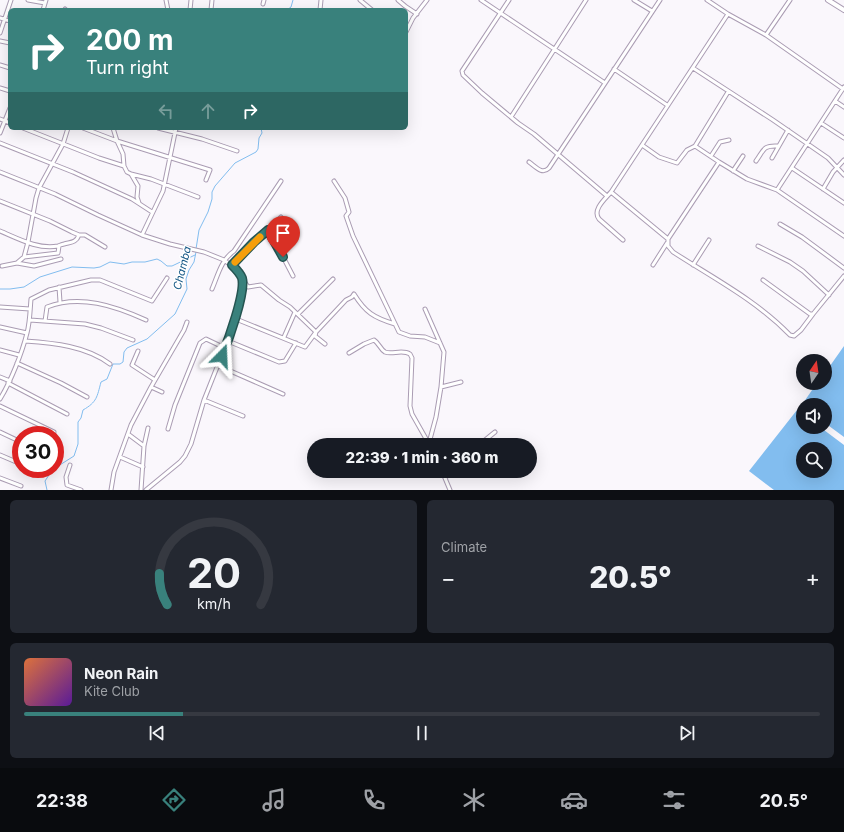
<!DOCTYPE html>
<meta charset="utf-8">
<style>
:root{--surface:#171b24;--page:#242831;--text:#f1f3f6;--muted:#9ea1a6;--line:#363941;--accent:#39817c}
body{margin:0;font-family:Inter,sans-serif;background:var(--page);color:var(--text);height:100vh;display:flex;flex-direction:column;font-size:15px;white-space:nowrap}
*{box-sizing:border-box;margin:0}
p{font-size:13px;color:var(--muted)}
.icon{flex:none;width:22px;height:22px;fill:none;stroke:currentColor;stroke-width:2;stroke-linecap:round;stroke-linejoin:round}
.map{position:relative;height:490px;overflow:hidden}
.details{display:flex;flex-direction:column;gap:10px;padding:10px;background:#0d0f14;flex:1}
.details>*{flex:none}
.hud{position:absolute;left:8px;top:8px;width:400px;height:122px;border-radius:6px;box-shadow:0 4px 16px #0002;background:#39817c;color:#fff;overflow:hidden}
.needle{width:26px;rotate:13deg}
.buttons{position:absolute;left:796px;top:354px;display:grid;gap:8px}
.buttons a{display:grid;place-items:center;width:36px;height:36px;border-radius:50%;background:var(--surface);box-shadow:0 4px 16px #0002;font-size:20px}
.speed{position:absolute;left:12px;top:426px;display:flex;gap:8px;font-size:20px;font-weight:700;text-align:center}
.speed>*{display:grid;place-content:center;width:52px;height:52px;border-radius:50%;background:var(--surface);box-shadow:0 4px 16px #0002;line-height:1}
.speed .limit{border:6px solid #d22;background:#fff;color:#111}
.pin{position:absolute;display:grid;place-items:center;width:34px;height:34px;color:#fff;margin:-41px -17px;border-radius:50% 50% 50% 0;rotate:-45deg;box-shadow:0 0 4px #0007}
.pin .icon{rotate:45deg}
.me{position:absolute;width:44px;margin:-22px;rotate:21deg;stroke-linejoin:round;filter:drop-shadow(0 0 3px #0008)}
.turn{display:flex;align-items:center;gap:14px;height:84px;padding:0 12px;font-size:18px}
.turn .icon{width:52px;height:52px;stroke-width:2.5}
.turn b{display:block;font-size:28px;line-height:34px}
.lanes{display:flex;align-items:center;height:38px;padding:0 12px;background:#0003;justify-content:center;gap:20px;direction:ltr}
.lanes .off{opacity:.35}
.big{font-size:30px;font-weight:800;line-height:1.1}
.details .card{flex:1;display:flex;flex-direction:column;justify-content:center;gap:6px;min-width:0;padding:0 14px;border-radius:6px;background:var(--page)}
.details .dial{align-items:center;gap:0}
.dial svg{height:104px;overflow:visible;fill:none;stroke:var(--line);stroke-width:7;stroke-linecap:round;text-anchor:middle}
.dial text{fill:var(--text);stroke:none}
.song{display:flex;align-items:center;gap:12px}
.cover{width:48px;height:48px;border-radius:6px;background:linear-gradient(135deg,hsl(20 70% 55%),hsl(270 70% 35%))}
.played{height:4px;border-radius:2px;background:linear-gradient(90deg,var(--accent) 20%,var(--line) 20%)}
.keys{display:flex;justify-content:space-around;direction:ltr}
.heat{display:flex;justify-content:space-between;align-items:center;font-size:22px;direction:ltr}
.details .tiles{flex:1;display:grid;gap:10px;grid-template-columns:1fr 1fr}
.card:last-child{grid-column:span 2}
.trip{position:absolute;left:307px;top:438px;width:230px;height:40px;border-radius:20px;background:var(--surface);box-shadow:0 4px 16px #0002;font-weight:800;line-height:40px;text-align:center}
.tab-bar{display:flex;height:64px;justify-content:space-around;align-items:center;background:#090b0e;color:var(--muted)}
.tab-bar .icon{width:28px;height:28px}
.tab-bar .active{color:var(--accent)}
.tab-bar b{font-size:18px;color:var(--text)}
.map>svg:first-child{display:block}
.water{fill:#82bdef;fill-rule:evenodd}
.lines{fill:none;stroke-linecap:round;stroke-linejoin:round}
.stream{stroke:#82bdef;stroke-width:1}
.street-casing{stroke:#aa9cb3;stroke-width:5}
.secondary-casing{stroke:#aa9cb3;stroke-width:6}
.street{stroke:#fff;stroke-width:3}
.secondary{stroke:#fff;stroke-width:4}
.route-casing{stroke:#255451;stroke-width:10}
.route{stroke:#39817c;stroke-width:7}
.slow{stroke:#f59e0b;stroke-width:7}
.labels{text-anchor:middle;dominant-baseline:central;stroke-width:3;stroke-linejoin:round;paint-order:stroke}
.water-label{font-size:11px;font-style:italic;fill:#175987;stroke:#fff}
</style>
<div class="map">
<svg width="844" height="490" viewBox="0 0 844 490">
<rect width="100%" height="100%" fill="#faf7fc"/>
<path class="water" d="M844 346V437L825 423V405H803V407L801 406 817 383H825V373Z
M797 410 803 414V427H820L844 445V490H774L749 471ZM803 449H825V471H803Z"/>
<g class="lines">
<path class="stream" d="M287 10 291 7 293 0
M196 249 199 230 208 212 212 199V192L215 186 235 163 256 152 258 149 259 138 262 133 261 128
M0 289H10L24 287 40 277 72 267 94 268 100 267 110 262 124 264 132 262H145L157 259 161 261 167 266H172L195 255
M55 468 74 456 78 444V422L81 418 83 410C97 402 97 397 101 382L107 379 113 364H120L123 362 124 352 127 348 147 339 175 314 187 289 186 279 189 270 194 262 196 252
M47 490 45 481 53 469"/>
<defs>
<path id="street" d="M28 0 45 3
M166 0 168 10
M360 0 372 10
M398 0 405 6 417 14
M481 0 605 83
M509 0 462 71 463 75 482 93 518 123 534 134 607 196
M634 0 652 11
M707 0 728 14 766 35 843 89
M263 4 264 0
M65 9 66 10
M43 10 46 0
M190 10 191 0
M211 10 212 0
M320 10 321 0
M0 18 10 21
M406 32 413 18 427 0
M0 33 11 0
M766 35 790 0
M0 41 10 43
M0 65 10 68
M693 68 773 120 828 158 844 175
M614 69 667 105
M0 88 10 91
M835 101 844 107
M511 117 586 0
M0 119 10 123
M821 123 844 138
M23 128 99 158 124 166
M83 128 117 141 210 170 206 180
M113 128 117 141 123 154 124 166 127 172 131 174 138 186 137 197 139 203
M158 128 202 139 237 151
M0 133 10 108
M0 143 73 172 132 199 152 212
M642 145 659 157 677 163 687 150 695 146 728 92
M695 146 719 162 668 239V246L673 252C713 278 756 300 790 335L794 336 801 330 813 314
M711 156 720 142 729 140
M772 158 788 130
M756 161C764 150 763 145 778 146
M529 162C536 167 542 175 549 168L660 0
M719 162 747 179 777 190 844 236
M792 168 844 203
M733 171 743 156
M0 172 55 194 98 215 142 235 163 191 176 128
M131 174 151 179 198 197
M334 181 345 198 349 212 346 216 353 236 399 332 410 336 425 337 440 343
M823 189 833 172 844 160
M777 190 844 87
M611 192 668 239
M0 201 50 221 72 232 79 235H85L105 247
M780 224 802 237 844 268
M269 230 281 217
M0 231C17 238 38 250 58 246 62 245 59 245 64 244 71 242 76 243 79 235
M142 235 170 244 204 252 224 260 236 269 242 278 239 302 231 332 204 400 191 444 185 456 180 462 146 490
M623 240 599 219C592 210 605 199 611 192L728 14
M758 246 790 262 803 271 829 295
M24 257 58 253 59 246
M17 263 34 266 61 259
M232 265 254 242 269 230 293 276
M653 265 667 243
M693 265 709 240
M2 266 17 263 24 257 28 242 36 198 39 188 63 144 68 128
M242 278 248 287 261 285 279 300 290 307 316 332 315 336 325 344
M763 280 810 314H813L844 276
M59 287 60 302
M212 289C218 275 221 260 234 251L281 181
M0 307 30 309
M425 309 444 352 441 387 436 417 429 443
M298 314 333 279
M236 319 305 347 316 332 346 300 352 297 354 294C365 312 374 318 395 324
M30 320 85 324 101 328 133 340
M45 321 47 307C80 294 115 306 146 320
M0 327 27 333
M284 337 295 312
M25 341C54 343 86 346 110 364
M228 341 279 362 285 361 296 343
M0 350 19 355
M138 351 132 365 155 380 151 387 162 392
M349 353 364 344 374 340C379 343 380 349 385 352 392 355 402 349 410 354L412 358 410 406 412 414 429 444
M17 363 61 383 87 397
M219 366 283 394
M0 377 10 381
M155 380 184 330 187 322
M8 383 67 414
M441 387 461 382
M0 399C11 381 22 353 27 333 30 322 30 310 31 299L49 290 91 280H100L152 301 167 278
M204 400 243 416
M0 406 52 431 54 432 53 435
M168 429 175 405 200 343 206 339 225 348
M0 432 21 442
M128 434 144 446
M479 445 495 432
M0 455 21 464
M120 457 143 467
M70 465 66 477 67 485 81 490
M442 471 450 490
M0 478 21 486
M445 478 452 471
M111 490 114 472 131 425 151 387
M141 490 144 446 148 428"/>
<path id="secondary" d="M828 0 844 10"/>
</defs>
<use href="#street" class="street-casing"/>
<use href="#secondary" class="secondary-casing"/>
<use href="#street" class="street"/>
<use href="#secondary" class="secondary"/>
</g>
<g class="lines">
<defs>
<path id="route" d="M222 356C228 341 246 292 242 278 240 273 236 269 232 265L254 242 268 230 283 257"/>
</defs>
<use href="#route" class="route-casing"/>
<use href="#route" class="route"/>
<path class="slow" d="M235 262 260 237"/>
</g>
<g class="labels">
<g class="water-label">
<text transform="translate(182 268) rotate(-76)">Chamba</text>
</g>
</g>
</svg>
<div class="buttons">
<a><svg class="needle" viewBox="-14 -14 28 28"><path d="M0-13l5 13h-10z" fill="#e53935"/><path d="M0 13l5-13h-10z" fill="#9ea1a6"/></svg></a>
<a><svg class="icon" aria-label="sound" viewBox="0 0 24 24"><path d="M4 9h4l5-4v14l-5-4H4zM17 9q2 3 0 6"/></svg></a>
<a><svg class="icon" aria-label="search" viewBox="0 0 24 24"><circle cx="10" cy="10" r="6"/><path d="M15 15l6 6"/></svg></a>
</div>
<div class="speed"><div class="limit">30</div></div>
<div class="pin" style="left:283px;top:257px;background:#d93025"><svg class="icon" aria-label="arrive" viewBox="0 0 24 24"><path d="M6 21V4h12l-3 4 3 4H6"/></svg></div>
<svg class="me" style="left:222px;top:356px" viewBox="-20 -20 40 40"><path d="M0-17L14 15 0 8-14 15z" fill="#39817c" stroke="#fff" stroke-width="4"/></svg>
<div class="trip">22:39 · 1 min · 360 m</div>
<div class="hud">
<div class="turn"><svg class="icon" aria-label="right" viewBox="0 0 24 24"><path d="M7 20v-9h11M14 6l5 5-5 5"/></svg><div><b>200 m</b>Turn right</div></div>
<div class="lanes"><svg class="icon off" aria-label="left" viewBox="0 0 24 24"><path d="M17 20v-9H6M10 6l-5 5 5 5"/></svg><svg class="icon off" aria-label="ahead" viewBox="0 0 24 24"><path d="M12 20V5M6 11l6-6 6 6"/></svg><svg class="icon" aria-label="right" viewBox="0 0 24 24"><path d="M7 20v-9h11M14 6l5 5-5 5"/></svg></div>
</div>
</div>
<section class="details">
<div class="tiles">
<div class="card dial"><svg viewBox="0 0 100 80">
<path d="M14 69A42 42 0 1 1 86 69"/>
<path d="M14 69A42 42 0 0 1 8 45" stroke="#39817c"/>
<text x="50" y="56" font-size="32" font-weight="700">20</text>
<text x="50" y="72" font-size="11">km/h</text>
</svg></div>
<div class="card"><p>Climate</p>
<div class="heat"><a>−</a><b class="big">20.5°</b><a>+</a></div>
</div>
<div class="card">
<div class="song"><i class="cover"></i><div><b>Neon Rain</b><p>Kite Club</p></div></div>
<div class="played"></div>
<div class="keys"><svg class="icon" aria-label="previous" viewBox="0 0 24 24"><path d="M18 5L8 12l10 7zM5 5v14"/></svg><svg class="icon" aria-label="pause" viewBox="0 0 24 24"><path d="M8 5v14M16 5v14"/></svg><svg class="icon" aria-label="next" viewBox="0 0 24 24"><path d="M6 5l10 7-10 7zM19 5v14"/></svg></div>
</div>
</div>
</section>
<nav class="tab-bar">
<b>22:38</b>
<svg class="icon active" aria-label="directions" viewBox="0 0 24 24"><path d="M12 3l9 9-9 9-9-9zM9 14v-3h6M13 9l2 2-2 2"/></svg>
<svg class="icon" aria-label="music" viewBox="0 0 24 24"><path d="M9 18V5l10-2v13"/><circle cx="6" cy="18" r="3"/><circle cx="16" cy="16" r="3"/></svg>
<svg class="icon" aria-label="phone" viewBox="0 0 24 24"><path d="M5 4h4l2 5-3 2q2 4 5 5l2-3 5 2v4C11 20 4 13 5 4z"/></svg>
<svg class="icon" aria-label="climate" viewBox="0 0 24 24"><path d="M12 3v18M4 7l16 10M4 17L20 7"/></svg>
<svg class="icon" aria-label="car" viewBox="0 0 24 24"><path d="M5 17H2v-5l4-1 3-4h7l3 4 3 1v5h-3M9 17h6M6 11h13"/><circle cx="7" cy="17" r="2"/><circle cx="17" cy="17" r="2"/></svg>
<svg class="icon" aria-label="filters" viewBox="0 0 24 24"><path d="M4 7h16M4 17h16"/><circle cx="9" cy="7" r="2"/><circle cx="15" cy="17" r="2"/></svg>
<b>20.5°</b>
</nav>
